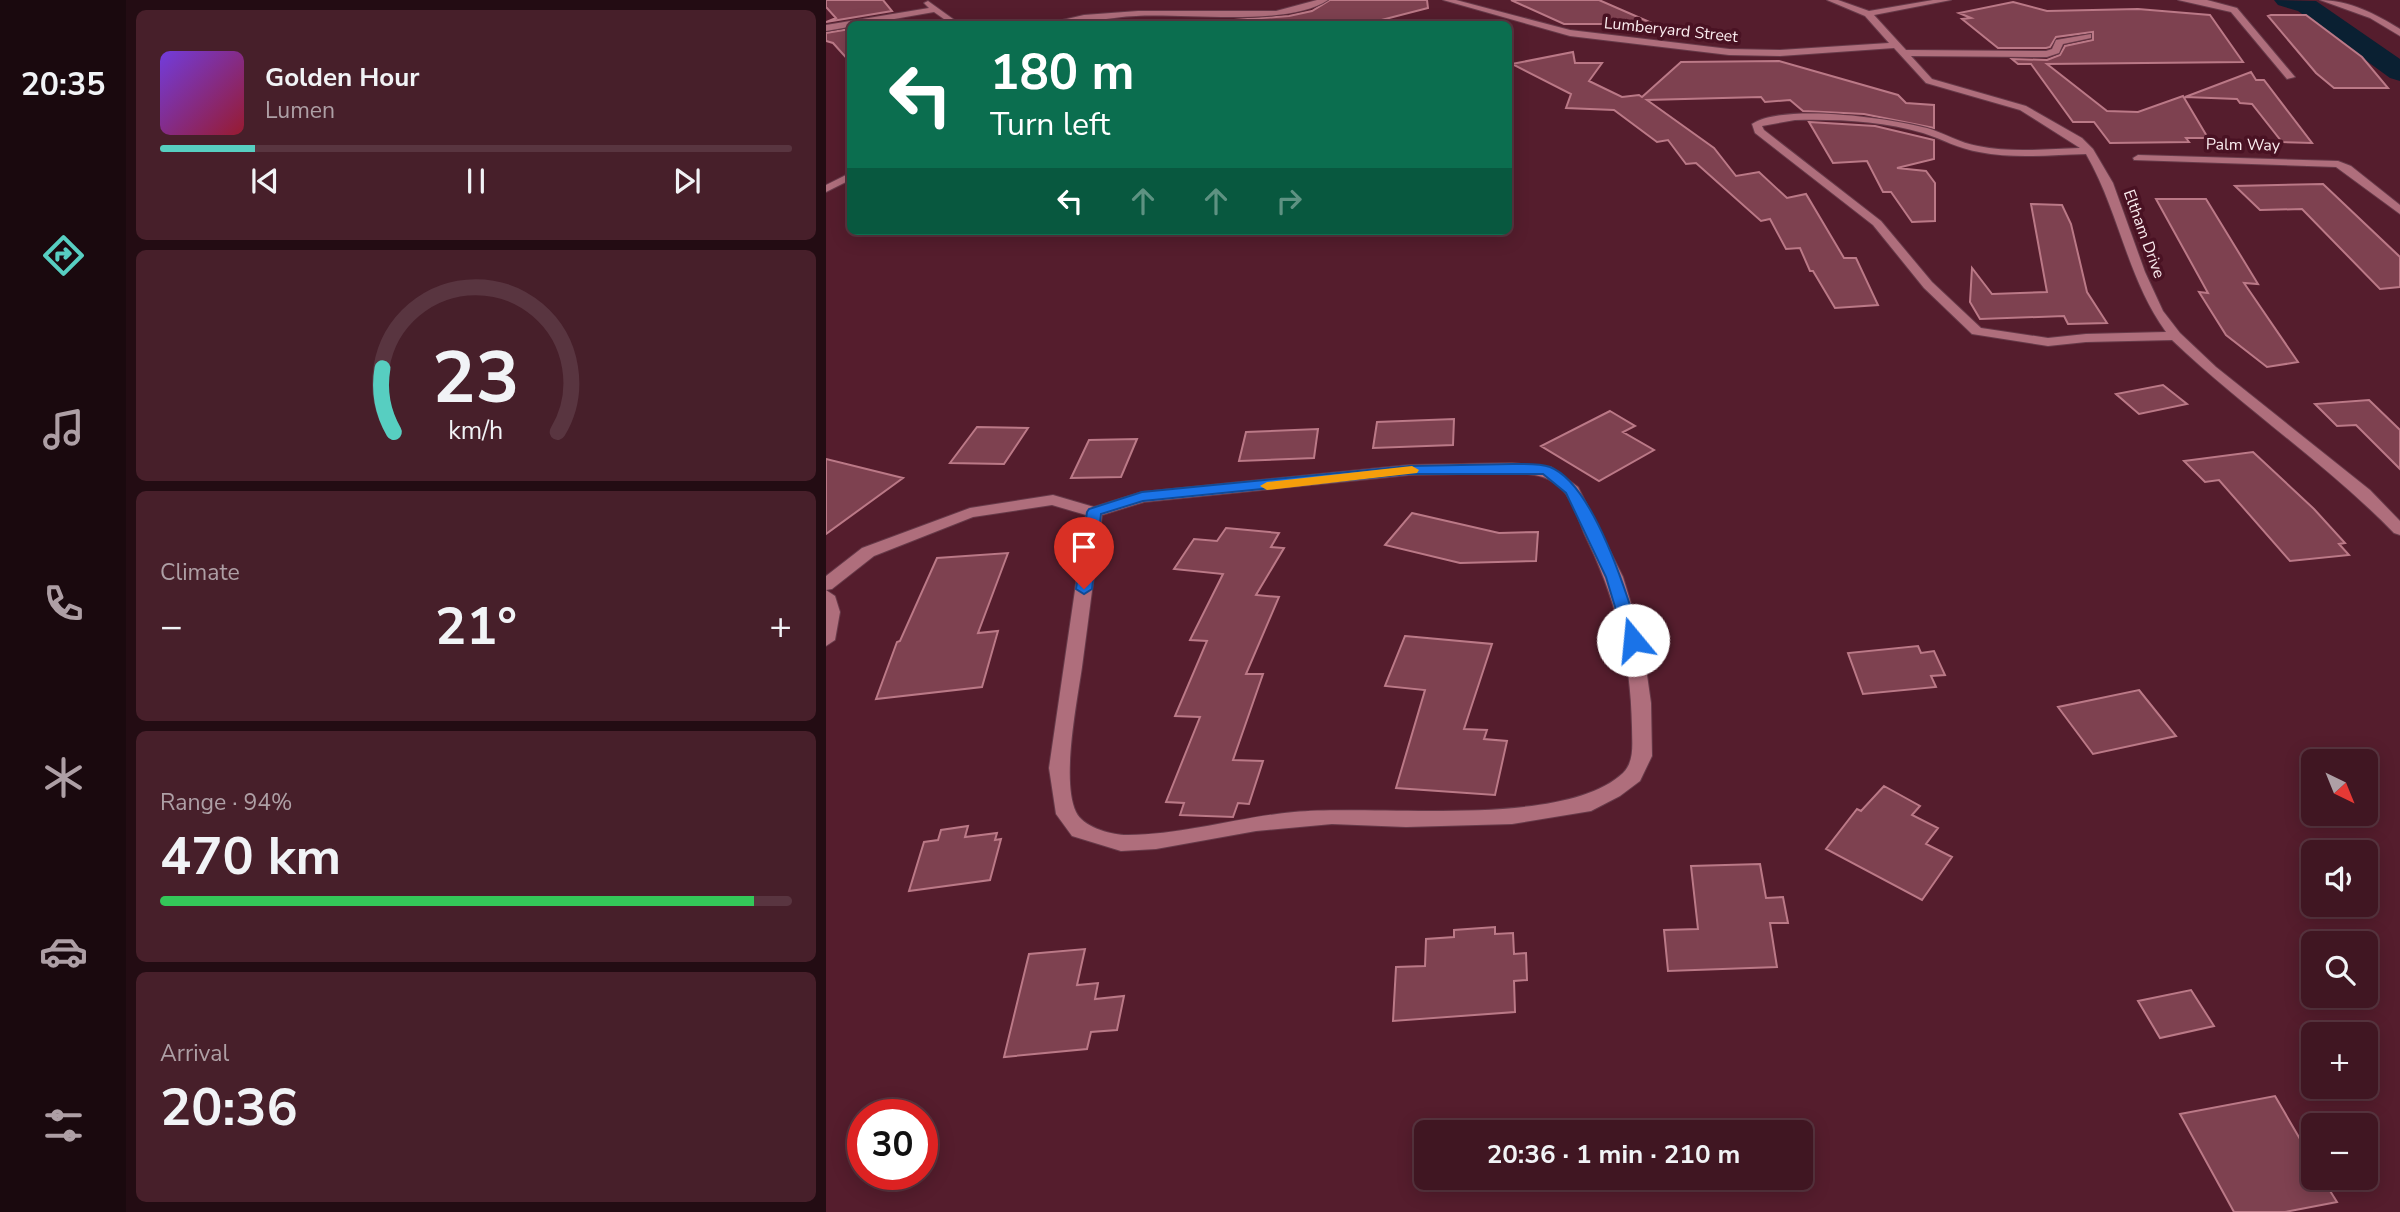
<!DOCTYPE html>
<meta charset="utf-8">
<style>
:root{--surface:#401622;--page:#471f2a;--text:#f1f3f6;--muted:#ae9fa5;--line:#593540;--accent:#57cec1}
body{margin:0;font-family:"Nunito Sans",sans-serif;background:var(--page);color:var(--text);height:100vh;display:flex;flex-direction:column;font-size:26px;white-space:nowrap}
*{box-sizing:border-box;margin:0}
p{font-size:23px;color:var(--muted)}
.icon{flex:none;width:38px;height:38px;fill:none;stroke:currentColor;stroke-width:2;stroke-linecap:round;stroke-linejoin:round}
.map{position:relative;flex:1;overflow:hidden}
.panel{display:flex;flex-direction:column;gap:10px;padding:10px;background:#230c13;width:700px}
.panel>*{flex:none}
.banner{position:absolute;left:21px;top:21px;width:665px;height:214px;border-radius:10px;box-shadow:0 4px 18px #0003,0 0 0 2px var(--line);background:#0b6e4f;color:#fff;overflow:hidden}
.needle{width:46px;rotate:137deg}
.buttons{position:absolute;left:1475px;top:749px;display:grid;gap:14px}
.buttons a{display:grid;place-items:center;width:77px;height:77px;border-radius:10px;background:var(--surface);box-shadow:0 4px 18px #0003,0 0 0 2px var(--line);font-size:35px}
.speed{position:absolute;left:21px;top:1099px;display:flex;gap:14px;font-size:35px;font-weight:700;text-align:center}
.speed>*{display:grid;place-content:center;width:91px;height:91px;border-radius:50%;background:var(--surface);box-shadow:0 4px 18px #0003,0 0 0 2px var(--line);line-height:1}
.speed .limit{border:10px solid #d22;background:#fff;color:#111}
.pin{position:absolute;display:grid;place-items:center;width:60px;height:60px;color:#fff;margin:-72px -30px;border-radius:50% 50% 50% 0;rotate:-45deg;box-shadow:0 0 7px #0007}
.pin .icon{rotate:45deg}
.me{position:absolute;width:77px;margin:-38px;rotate:343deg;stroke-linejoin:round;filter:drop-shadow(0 0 5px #0008)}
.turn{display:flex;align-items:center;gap:24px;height:147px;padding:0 28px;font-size:32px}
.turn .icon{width:91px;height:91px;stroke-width:2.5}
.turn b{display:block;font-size:49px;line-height:60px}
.lanes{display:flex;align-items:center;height:66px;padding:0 28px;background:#0003;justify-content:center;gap:35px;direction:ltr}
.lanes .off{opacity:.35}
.big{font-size:52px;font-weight:700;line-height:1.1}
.panel .widget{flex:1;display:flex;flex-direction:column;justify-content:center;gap:10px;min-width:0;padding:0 24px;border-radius:10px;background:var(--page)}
.panel .dial{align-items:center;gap:0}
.dial svg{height:182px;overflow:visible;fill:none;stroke:var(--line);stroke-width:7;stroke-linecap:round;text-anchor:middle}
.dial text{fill:var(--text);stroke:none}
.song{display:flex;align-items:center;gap:21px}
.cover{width:84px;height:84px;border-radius:10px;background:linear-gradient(135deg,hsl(260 70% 55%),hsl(350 70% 35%))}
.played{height:7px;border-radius:4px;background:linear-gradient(90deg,var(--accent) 15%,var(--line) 15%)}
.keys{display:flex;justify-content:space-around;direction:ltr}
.heat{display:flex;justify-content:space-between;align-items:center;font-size:38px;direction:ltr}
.charge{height:10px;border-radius:5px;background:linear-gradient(90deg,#34c759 94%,var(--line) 0)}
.trip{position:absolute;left:588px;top:1120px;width:399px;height:70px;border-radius:10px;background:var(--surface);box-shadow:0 4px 18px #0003,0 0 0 2px var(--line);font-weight:700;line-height:70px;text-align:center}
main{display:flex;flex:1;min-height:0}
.dock{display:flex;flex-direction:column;width:126px;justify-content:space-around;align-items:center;background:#1a090e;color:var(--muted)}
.dock .icon{width:49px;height:49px}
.dock .active{color:var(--accent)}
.dock b{font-size:32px;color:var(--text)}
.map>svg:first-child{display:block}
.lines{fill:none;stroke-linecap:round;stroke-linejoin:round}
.river{fill:#0a2032;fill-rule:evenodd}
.building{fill:#7e4150;stroke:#bb7987;stroke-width:2}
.minor-casing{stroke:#673a49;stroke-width:2}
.minor{fill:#af6e7c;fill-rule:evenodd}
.route{fill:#1a73e8;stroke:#114b97;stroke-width:2}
.slow{fill:#f59e0b}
.labels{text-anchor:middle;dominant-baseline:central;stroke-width:7;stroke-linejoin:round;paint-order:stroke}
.far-street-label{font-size:16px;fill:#fbecef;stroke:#491223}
</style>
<main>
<nav class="dock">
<b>20:35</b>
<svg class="icon active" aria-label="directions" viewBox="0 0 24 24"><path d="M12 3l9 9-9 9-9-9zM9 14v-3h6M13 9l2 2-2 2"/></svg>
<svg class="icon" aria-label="music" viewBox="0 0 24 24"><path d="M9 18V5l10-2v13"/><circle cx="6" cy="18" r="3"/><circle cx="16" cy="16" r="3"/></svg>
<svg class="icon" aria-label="phone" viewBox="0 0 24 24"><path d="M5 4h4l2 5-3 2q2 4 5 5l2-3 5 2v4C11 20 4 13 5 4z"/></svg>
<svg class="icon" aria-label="climate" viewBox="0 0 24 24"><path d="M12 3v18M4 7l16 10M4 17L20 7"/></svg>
<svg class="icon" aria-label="car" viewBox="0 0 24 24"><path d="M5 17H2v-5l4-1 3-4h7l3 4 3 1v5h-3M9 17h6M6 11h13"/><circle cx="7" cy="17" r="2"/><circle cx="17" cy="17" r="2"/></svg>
<svg class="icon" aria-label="filters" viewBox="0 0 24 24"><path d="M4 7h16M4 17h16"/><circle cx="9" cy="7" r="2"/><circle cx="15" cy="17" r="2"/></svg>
</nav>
<section class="panel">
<div class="widget">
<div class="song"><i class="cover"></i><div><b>Golden Hour</b><p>Lumen</p></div></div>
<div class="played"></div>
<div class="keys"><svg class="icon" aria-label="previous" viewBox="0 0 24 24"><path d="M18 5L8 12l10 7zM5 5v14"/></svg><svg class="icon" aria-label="pause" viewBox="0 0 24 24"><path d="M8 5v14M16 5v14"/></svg><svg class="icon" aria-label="next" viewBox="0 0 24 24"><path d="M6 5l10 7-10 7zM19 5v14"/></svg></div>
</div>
<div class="widget dial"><svg viewBox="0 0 100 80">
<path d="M14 69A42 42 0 1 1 86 69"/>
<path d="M14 69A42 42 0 0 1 9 41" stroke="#57cec1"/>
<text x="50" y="56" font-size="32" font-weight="700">23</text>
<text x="50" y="72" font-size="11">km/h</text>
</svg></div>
<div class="widget"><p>Climate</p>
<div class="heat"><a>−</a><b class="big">21°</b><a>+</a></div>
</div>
<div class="widget"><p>Range · 94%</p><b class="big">470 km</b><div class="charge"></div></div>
<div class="widget"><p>Arrival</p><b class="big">20:36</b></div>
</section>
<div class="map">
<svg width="1574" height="1212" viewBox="0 0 1574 1212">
<rect width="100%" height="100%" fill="#551d2d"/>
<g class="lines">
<path class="river" d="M1448 0 1490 1 1574 59V81L1564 78 1472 11 1452 5Z"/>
</g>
<path class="building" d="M0 0H57L66 11 0 22 10 18 0 7Z
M504 0H601L602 8 540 24H398L408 20 463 16 486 11Z
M685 0H773L828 24H738Z
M1187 2 1221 11 1312 9 1384 15 1417 62 1221 64 1281 111 1312 112 1357 96 1382 138H1360L1363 142 1284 143 1268 122H1247L1205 64H1192L1186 59 1221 60 1234 55 1239 46 1267 40V32L1230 37 1224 47 1220 48H1172L1136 19 1145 18 1133 13Z
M1445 15H1480L1536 57 1562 88H1508L1490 73 1442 16Z
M24 29V62L7 43 0 41V33Z
M747 52 749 63H776L763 81 796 97 813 95 816 97 855 62 953 61 1072 95 1080 103 1108 105V128L1038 114 977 111 964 100 939 102 935 97 821 100 888 148 910 176 933 172 961 198 980 194 1018 258H1030L1052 305 1009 308 987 271H984L974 248 960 249 944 219 935 221 870 163 860 164 842 140 831 142 788 110 740 108 745 94 686 64Z
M1425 72 1430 80H1438L1486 143 1456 142 1426 104 1414 103 1411 99 1359 97Z
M983 122 1049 126 1108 140V159L1071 168 1100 171 1109 183V221L1086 222 1065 192H1057L1041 161 1007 163Z
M1497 184 1574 257V287L1554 289 1476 209 1434 210 1409 186Z
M1330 199H1380L1432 284 1418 283 1472 362 1441 367 1400 335 1373 292 1382 293Z
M1205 204 1236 205 1245 224 1261 292 1281 323 1242 324 1238 316 1154 319 1144 302 1146 268 1166 294 1221 292Z
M1337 385 1361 404 1313 414 1290 394Z
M1543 400 1574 430V469L1530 425 1511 426 1489 404Z
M784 411 809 426 797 432 828 450 773 481 715 446Z
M628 419 627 445 547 448 551 422Z
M151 427 202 428 178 464 124 463Z
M492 429 488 458 413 461 420 432Z
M311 439 295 477 245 478 263 440Z
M1427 452 1488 509 1519 543 1513 544 1523 555 1464 561 1393 480 1379 482 1358 461Z
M0 459 77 478 0 534Z
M586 513 673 533 712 532 710 561 634 563 559 545Z
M400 528 453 533 445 547 458 548 430 595 453 597 420 674H437L407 760 437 761 423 804 412 803 407 817 354 815 358 803 340 802 374 717 349 716 381 641 364 640 397 574 348 569 368 539 391 541Z
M182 553 152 633 172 631 156 687 50 699 71 642 74 641 111 558Z
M579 636 666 644 638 729 661 730 658 739 681 741 669 795 570 788 599 690 559 686Z
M1092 646 1095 653 1108 651 1119 675 1105 676 1110 687 1037 694 1022 653Z
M1313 690 1350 736 1267 754 1232 707Z
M1058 786 1094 806 1086 815 1112 828 1100 844 1126 857 1096 900 1000 849 1031 809 1035 811Z
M142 826 139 837 171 833 169 840 175 839 164 880 83 891 98 842 112 840 115 830Z
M934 864 940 898 957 897 962 923H944L951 967 842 971 838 930 872 929 865 866Z
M669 927V934L687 933 688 954 700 953 701 980 688 981 689 1012 567 1021 570 967 599 966 600 939 628 937V930Z
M259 949 251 985 272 983 269 999 298 996 291 1030 265 1032 261 1049 178 1057 203 954Z
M1365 990 1388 1026 1334 1038 1312 1001Z
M1449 1096 1488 1163V1178H1496L1511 1202 1459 1212H1408L1354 1114Z"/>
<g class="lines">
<defs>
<path id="minor" d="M491 0H502C463 27 360 13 310 16 280 17 248 27 219 24L258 15 312 11H450Z
M617 0H630L744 30 903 49 954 50 1063 43 1039 16 1001 0H1012L1043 11 1107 0H1125L1048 15 1080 50 1220 51 1226 49 1230 40 1265 34V38L1237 44 1233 53 1221 57 1085 56 1106 79 1200 106 1256 138 1267 149 1287 183 1319 272 1337 311 1354 333 1390 367 1544 490 1574 521V535L1568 533C1500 463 1417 408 1346 340L1260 342 1222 346 1146 334 1098 288 1047 225 929 133 926 124C958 103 1064 118 1101 128 1118 133 1134 143 1152 146 1186 153 1220 149 1254 148L1194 110 1100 83 1068 48 954 56 903 55 744 36ZM969 120C1011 119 1056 121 1097 133 1116 139 1133 149 1153 152 1188 159 1224 155 1260 154 1293 211 1301 278 1340 332L1260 334 1222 338 1155 328 1106 282 1055 221 938 130 936 126Z
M1352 0H1381L1411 8 1469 77 1461 79 1405 12Z
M1494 0C1523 0 1550 14 1574 29V36L1544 18Z
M102 1 134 24H125L108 12 0 31V25L103 8 98 3Z
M1312 155 1512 161 1525 166 1574 205V214L1510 167 1308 160 1307 158Z
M24 173V180L0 192V185Z
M686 463 725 467 752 487 797 577 816 640 825 703 826 756 814 781 794 796 765 811 686 824 580 827 506 824 430 831 330 849 295 851 246 836 230 814 223 768 260 515 226 505 147 517 48 556 6 589 0 590V576L36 548 144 508 227 495 268 507 316 492 583 465ZM686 473C707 474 727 475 740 494 748 505 753 520 758 533 789 596 805 656 806 727 806 743 809 761 797 773 738 829 549 804 468 812 413 817 352 836 298 835 283 834 257 827 250 812 235 781 251 702 256 667 263 616 269 565 276 515L318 502 583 475Z
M0 590 9 596 14 612 9 640 0 646Z"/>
</defs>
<use href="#minor" class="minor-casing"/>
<use href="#minor" class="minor"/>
</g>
<path class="route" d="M686 464C698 464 713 463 724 467 768 484 802 597 815 640L813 644H801L799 640 780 577 740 493 717 474H583L317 501 275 514 266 589 258 594 250 589 261 512 263 509 316 492 583 466Z"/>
<path class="slow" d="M586 466 593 470 591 473 441 490 434 486 441 482Z"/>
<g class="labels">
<g class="far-street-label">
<text transform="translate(845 30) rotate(6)">Lumberyard Street</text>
<text transform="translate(1417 145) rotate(1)">Palm Way</text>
<text transform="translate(1318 234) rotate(70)">Eltham Drive</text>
</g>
</g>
</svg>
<div class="buttons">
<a><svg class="needle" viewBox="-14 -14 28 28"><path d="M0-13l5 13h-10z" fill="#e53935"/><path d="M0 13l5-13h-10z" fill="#ae9fa5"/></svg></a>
<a><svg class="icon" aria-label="sound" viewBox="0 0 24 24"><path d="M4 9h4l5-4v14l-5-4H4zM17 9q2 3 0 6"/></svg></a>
<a><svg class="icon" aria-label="search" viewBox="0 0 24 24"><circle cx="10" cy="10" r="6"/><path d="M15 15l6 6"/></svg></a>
<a>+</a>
<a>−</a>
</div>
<div class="speed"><div class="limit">30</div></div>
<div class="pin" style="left:258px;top:589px;background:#d93025"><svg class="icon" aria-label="arrive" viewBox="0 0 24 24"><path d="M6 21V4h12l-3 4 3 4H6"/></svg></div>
<svg class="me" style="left:807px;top:640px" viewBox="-20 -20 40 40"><circle r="19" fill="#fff"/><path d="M0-13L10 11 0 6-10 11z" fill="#1a73e8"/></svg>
<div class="trip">20:36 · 1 min · 210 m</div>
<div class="banner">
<div class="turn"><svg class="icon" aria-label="left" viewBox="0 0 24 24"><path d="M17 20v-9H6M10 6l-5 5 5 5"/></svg><div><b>180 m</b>Turn left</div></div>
<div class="lanes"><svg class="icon" aria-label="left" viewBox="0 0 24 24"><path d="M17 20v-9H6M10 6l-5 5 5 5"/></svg><svg class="icon off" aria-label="ahead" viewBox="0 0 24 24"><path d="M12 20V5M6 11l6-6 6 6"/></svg><svg class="icon off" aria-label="ahead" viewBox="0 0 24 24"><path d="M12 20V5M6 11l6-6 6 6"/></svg><svg class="icon off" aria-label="right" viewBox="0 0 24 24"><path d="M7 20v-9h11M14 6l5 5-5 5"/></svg></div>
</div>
</div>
</main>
